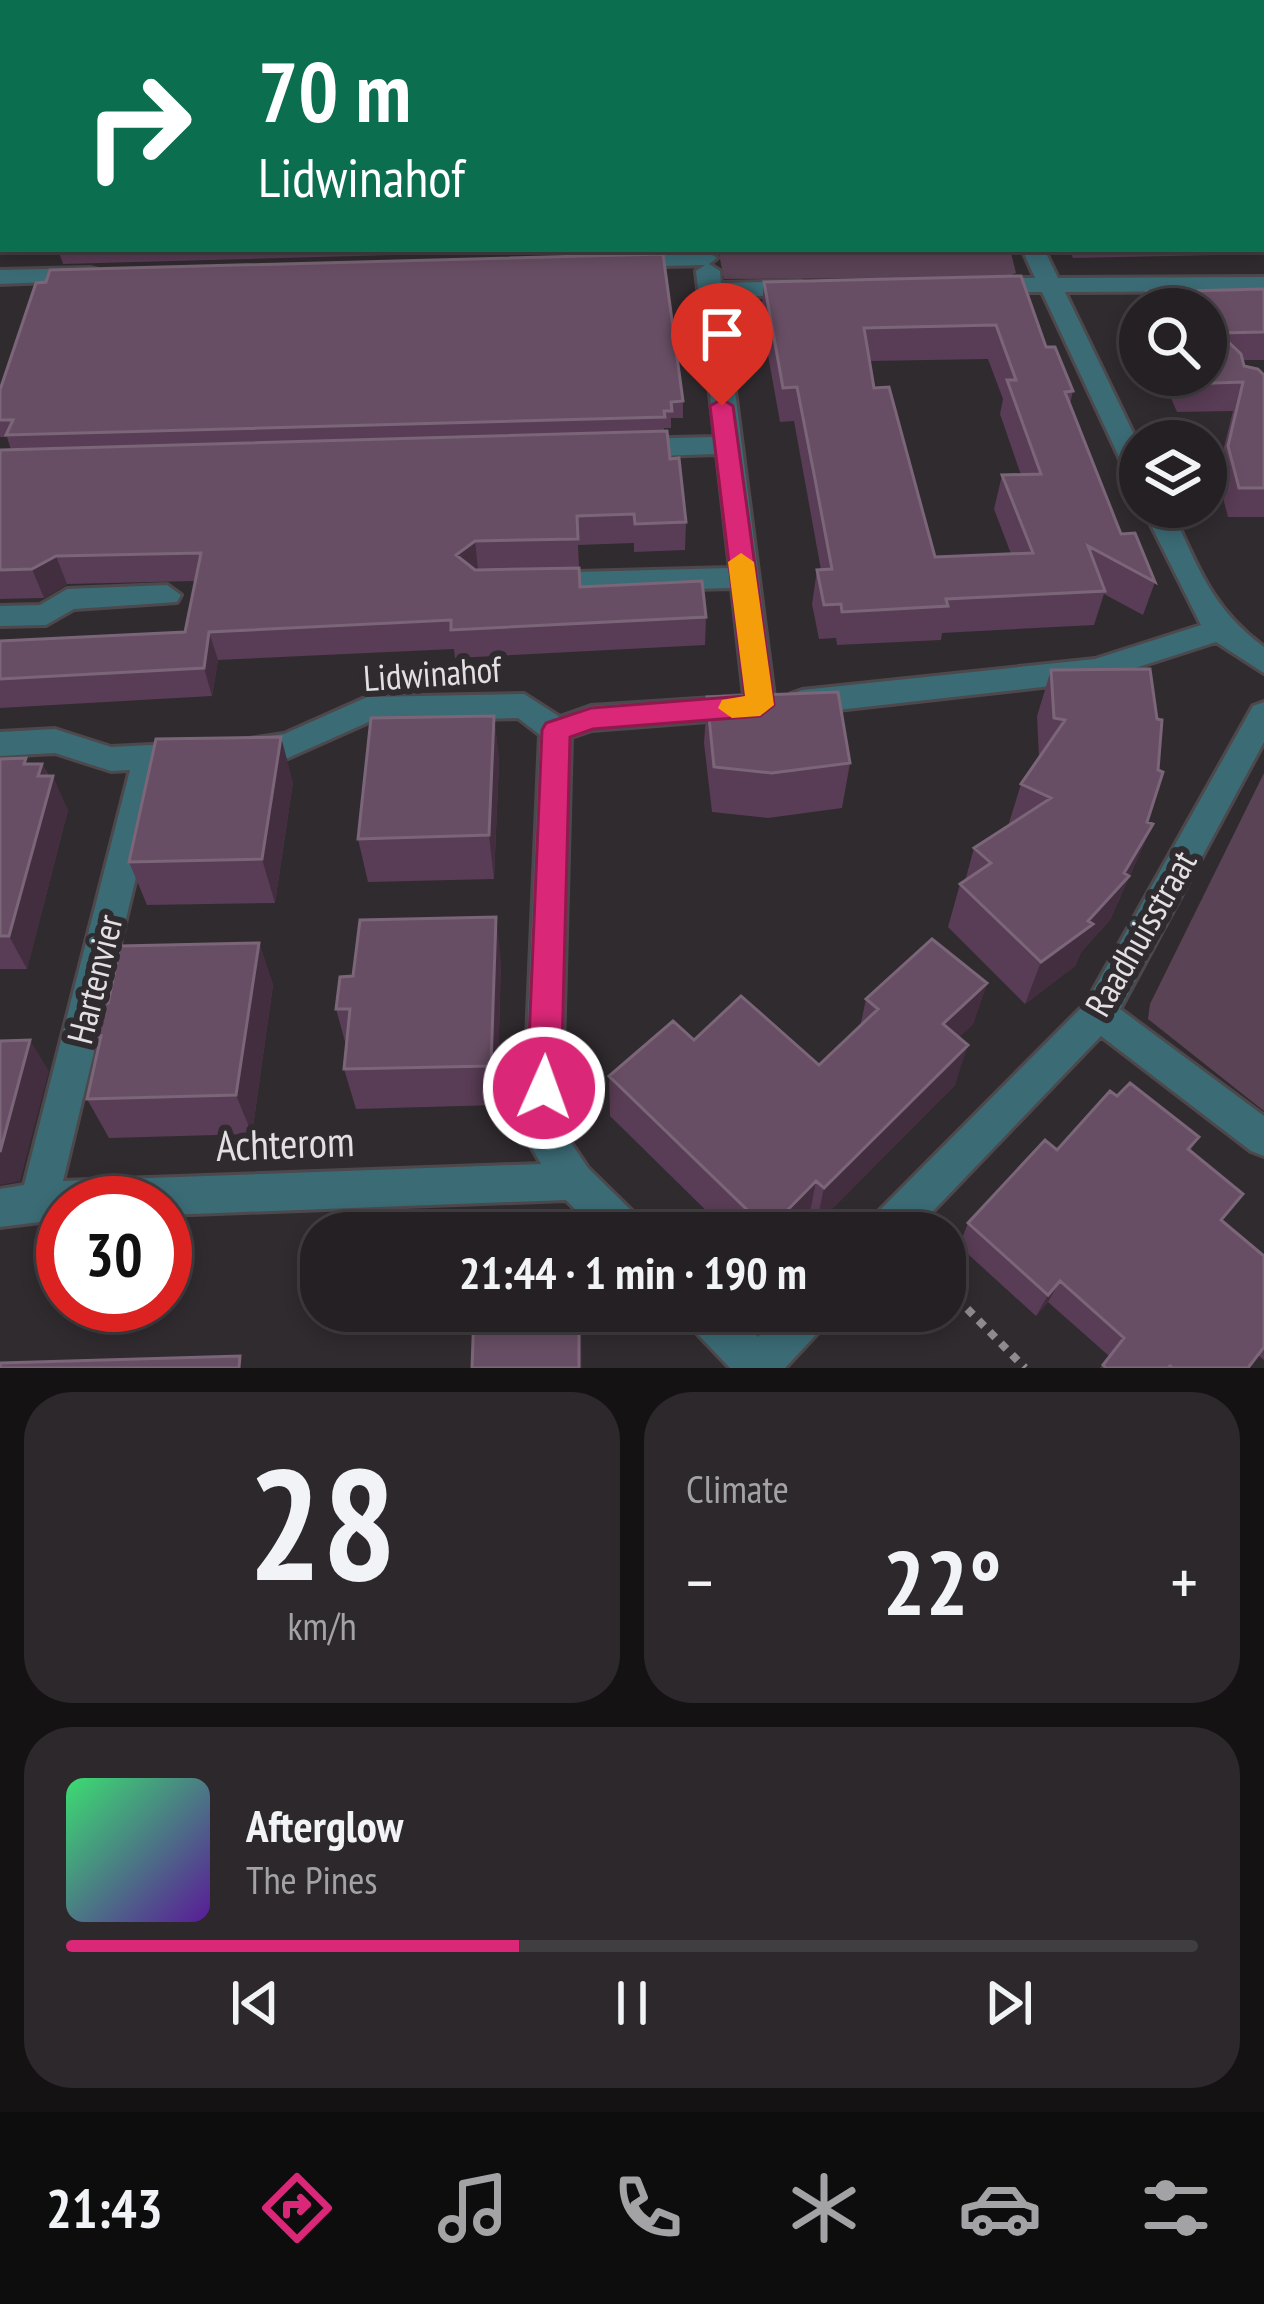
<!DOCTYPE html>
<meta charset="utf-8">
<style>
:root{--surface:#242023;--page:#2c282b;--text:#f1f3f6;--muted:#a3a3a6;--line:#413e41;--accent:#db2777}
body{margin:0;font-family:"PT Sans Narrow",sans-serif;background:var(--page);color:var(--text);height:100vh;display:flex;flex-direction:column;font-size:45px;white-space:nowrap}
*{box-sizing:border-box;margin:0}
p{font-size:39px;color:var(--muted)}
.icon{flex:none;width:66px;height:66px;fill:none;stroke:currentColor;stroke-width:2;stroke-linecap:round;stroke-linejoin:round}
.map{position:relative;height:1368px;overflow:hidden}
.side{display:flex;flex-direction:column;gap:24px;padding:24px;background:#141213;flex:1}
.side>*{flex:none}
.guide{position:absolute;left:0px;top:0px;width:1266px;height:252px;box-shadow:0 6px 18px #0003,0 0 0 3px var(--line);background:#0b6e4f;color:#fff;overflow:hidden}
.controls{position:absolute;left:1119px;top:288px;display:grid;gap:24px}
.controls a{display:grid;place-items:center;width:108px;height:108px;border-radius:50%;background:var(--surface);box-shadow:0 6px 18px #0003,0 0 0 3px var(--line);font-size:60px}
.speed{position:absolute;left:36px;top:1176px;display:flex;gap:24px;font-size:60px;font-weight:700;text-align:center}
.speed>*{display:grid;place-content:center;width:156px;height:156px;border-radius:50%;background:var(--surface);box-shadow:0 6px 18px #0003,0 0 0 3px var(--line);line-height:1}
.speed .limit{border:18px solid #d22;background:#fff;color:#111}
.pin{position:absolute;display:grid;place-items:center;width:102px;height:102px;color:#fff;margin:-123px -51px;border-radius:50% 50% 50% 0;rotate:-45deg;box-shadow:0 0 12px #0007}
.pin .icon{rotate:45deg}
.me{position:absolute;width:132px;margin:-66px;rotate:2deg;stroke-linejoin:round;filter:drop-shadow(0 0 9px #0008)}
.turn{display:flex;align-items:center;gap:42px;height:252px;padding:0 60px;font-size:54px}
.turn .icon{width:156px;height:156px;stroke-width:2.5}
.turn b{display:block;font-size:84px;line-height:102px}
.big{font-size:90px;font-weight:800;line-height:1.1}
.side .card{flex:1;display:flex;flex-direction:column;justify-content:center;gap:18px;min-width:0;padding:0 42px;border-radius:48px;background:var(--page)}
.side .dial{align-items:center;gap:0}
.dial b{font-size:156px;line-height:1}
.song{display:flex;align-items:center;gap:36px}
.cover{width:144px;height:144px;border-radius:18px;background:linear-gradient(135deg,hsl(140 70% 55%),hsl(270 70% 35%))}
.played{height:12px;border-radius:6px;background:linear-gradient(90deg,var(--accent) 40%,var(--line) 40%)}
.keys{display:flex;justify-content:space-around;direction:ltr}
.heat{display:flex;justify-content:space-between;align-items:center;font-size:66px;direction:ltr}
.side .tiles{flex:1;display:grid;gap:24px;grid-template-columns:1fr 1fr}
.card:last-child{grid-column:span 2}
.trip{position:absolute;left:300px;top:1212px;width:666px;height:120px;border-radius:48px;background:var(--surface);box-shadow:0 6px 18px #0003,0 0 0 3px var(--line);font-weight:800;line-height:120px;text-align:center}
.tab-bar{display:flex;height:192px;justify-content:space-around;align-items:center;background:#0e0d0e;color:var(--muted)}
.tab-bar .icon{width:84px;height:84px}
.tab-bar .on{color:var(--accent)}
.tab-bar b{font-size:54px;color:var(--text)}
.map>svg:first-child{display:block}
.green{fill:#5b4356}
.lines{fill:none;stroke-linecap:round;stroke-linejoin:round}
.minor-casing{stroke:#4d484c;stroke-width:6}
.path{stroke:#8e8a8e;stroke-width:8;stroke-dasharray:8 8;stroke-linecap:butt}
.minor{fill:#3b6b75;fill-rule:evenodd}
.wall{fill:#593c55;fill-rule:evenodd}
.shaded-wall{fill:#432e3f}
.building{fill:#684e64;stroke:#7b6578;stroke-width:3;fill-rule:evenodd}
.route{fill:#db2777;stroke:#8e194d;stroke-width:3}
.slow{fill:#f59e0b}
.labels{text-anchor:middle;dominant-baseline:central;stroke-width:12;stroke-linejoin:round;paint-order:stroke}
.street-label{font-size:36px;fill:#e3e0e3;stroke:#302b2f}
.near-street-label{font-size:42px;fill:#e3e0e3;stroke:#302b2f}
</style>
<div class="map">
<svg width="1264" height="1368" viewBox="0 0 1264 1368">
<rect width="100%" height="100%" fill="#302b2f"/>
<path class="green" d="M718 249H1010L1016 273 1004 278 724 279Z
M1264 773V1111L1148 1019 1150 1004Z"/>
<g class="lines">
<defs>
<path id="minor" d="M190 0H377L188 3Z
M654 0H672L673 3H655Z
M902 0H920L922 3H904Z
M1185 0H1203L1204 3H1186Z
M1263 88H1264V100H1263Z
M1263 119H1264V133H1263Z
M3 191V212L0 213V192Z
M1022 249H1044L1058 278 1264 277V291L1065 292 1140 447V483L1127 474 1042 292H986L974 285 986 278H1035Z
M706 251 717 258 709 264 720 271 721 283 800 281 812 288 800 295 723 297 775 705 771 713 760 717 592 730 571 737 561 1128 588 1168 640 1219 646 1233H599L566 1200 165 1215V1203H63V1219L0 1227V1189L24 1185 130 770 111 771 55 753 0 756V732L55 729 111 747 192 743 203 746 208 755 203 764 162 769 63 1181 541 1164 523 1132 540 735 518 718 371 721 288 758 245 762 234 759 229 750 234 741 284 734 367 697 524 694 560 717 591 706 744 696 732 588 539 593 525 583 539 573 730 568 717 454 630 457 617 448 630 439 715 437 696 271 705 265 624 267 613 260 624 253Z
M90 268 98 270V280L0 284V270Z
M1142 507H1170C1197 565 1211 608 1264 647V673L1216 642 1095 681 802 714 791 710 787 702 791 694 802 690 1095 659 1201 625Z
M167 585 181 595 177 602 74 609 46 625 0 626V606L40 605 67 589Z
M1264 702V742L1120 1009 1264 1116V1156L1251 1151 1101 1036 912 1233H865L871 1219 1086 1003 1253 706Z
M683 1311H732L758 1337 783 1311H831L825 1325 785 1368H730L689 1325Z"/>
</defs>
<use href="#minor" class="minor-casing"/>
<path class="path" d="M945 1286 1025 1368"/>
<use href="#minor" class="minor"/>
</g>
<path class="wall" d="M696 0H839V3H697Z
M1226 0H1264V66L1263 3H1227Z
M1263 164 1264 254 1073 258 1070 251 1062 252 1061 249H1263Z
M58 249H613L63 264Z
M1021 276 1046 347 1073 391 1070 404 1121 534 1155 582 1143 615 1104 594 1094 625 942 633 941 640 837 645 836 638 819 639 812 604 817 570H821L794 421 780 422 761 316 764 282ZM988 359 1003 399 1000 414 1021 475H1002L994 509 1011 554 935 557 874 388 870 361Z
M1264 289V360H1242L1244 366 1264 375V517H1228L1217 475 1233 411 1177 412 1161 375H1206V309H1142L1147 292Z
M0 390 683 401V418H671V428H664V431L686 522 685 550 634 552V543L578 545 580 587 706 617 705 645 455 658 454 649 218 660 212 696 0 708V641L185 632 195 581 67 584 44 598 0 599V450H11L7 437H0Z
M1051 670 1147 822 1153 824 1110 920 1081 952 1075 966 1025 1004 948 927 960 884 965 881 974 848 1008 826 1021 784 1039 757 1037 716Z
M707 697 850 763 842 808 768 818 712 812 704 743Z
M494 716 499 761 494 879 368 882 358 839Z
M0 759 28 764H42L68 810 27 969H0Z
M293 782 275 903 147 905 129 862Z
M259 943 273 985 252 1134 109 1138 87 1099 97 1056 86 1037 108 1003Z
M501 960 497 1105 356 1109 344 1069 346 1045 336 1009Z
M987 983 973 1024 959 1037 955 1085 816 1225 809 1218 794 1233H729L610 1116 609 1076 694 1040 819 1065 860 1027 866 999Z
M1117 1096 1199 1137 1190 1151 1222 1222 1264 1256V1360L1258 1355 1248 1368H1100L1109 1356 1048 1302 1036 1316 959 1246 968 1223 1057 1150Z"/>
<path class="shaded-wall" d="M475 541 478 569 460 584 456 555Z
M56 556 67 584 44 598 32 569Z
M209 632 218 660 212 696 204 668Z
M494 716 499 761 494 879 489 835Z
M281 737 293 782 275 903 262 859Z
M42 764 51 783 53 776 68 810 27 969 9 936Z
M1153 824 1110 920 1081 952 1075 966 1025 1004 1041 962 1088 921 1124 873Z
M496 917 501 960 497 1105 491 1066Z
M259 943 273 985 252 1134 236 1095Z
M987 983 973 1024 931 1065 943 1024Z
M30 1040 49 1071 20 1181 0 1185V1152Z
M968 1045 955 1085 816 1225 824 1188Z
M816 1181 809 1218 794 1233H767Z
M1060 1281 1048 1302 1036 1316 1048 1295Z
M579 1311H581L582 1368H579Z"/>
<path class="building" d="M139 0H292V3H138Z
M386 0H629V3H385Z
M746 0H835L836 3H747Z
M974 0H1169L1171 3H976Z
M1239 0H1264V42L1263 3H1241Z
M1263 164 1264 165V238H1263Z
M663 254 683 401 671 402 672 411H664L665 417 6 435 13 420H0V390L36 283 46 282 50 270Z
M1021 276 1046 347H1055L1073 391 1065 392 1121 534 1135 533 1155 582 1088 546 1105 591 946 599 948 606 842 612 841 604 824 605 817 570 832 569 814 474 797 387 783 388 764 282ZM996 325 1016 380H1007L1041 474 1002 475 1033 553 935 557 889 387 874 388 864 328Z
M1264 289V332L1219 333 1241 354 1244 366 1258 369 1264 375V488H1239L1228 446 1243 382 1187 384 1183 375H1206V309H1154L1147 292Z
M667 431 670 459 679 458 686 522 635 524 634 514 577 516 578 539 475 541 456 555 475 570 579 568 580 587 702 581 706 617 451 630V620L209 632 204 668 0 679V641L185 632 201 553 56 556 32 569 0 570V450Z
M1150 669 1157 719 1162 720 1158 770 1163 772 1147 822 1153 824 1124 873 1129 876 1088 921 1093 924 1041 962 960 884 991 863 974 848 1051 798 1021 784 1065 720 1054 718 1051 670Z
M838 692 850 763 772 773 714 767 707 697Z
M494 716 489 835 358 839 371 718Z
M281 737 262 859 129 862 156 739Z
M26 758 24 764H42L38 776H53L9 936H0V759Z
M496 917 491 1066 344 1069 350 1009H336L340 977 353 976 360 920Z
M932 939 987 983 943 1024 968 1045 824 1188 816 1181 768 1230 609 1076 673 1021 694 1040 741 996 819 1065 878 1009 866 999Z
M259 943 236 1095 87 1099 101 1036 86 1037 93 1003H108L120 946Z
M30 1040 0 1152V1041Z
M1130 1083 1199 1137 1188 1149 1243 1194 1221 1220 1264 1256V1347L1248 1368H1173L1170 1366 1168 1368H1106L1103 1365 1124 1338 1060 1281 1048 1295 968 1223 1045 1140 1057 1150 1110 1091 1117 1096Z
M558 1214V1233H438L439 1218Z
M474 1311H579V1368H472Z
M240 1356 239 1368H0V1363Z"/>
<path class="route" d="M722 399 733 406 774 705 760 716 593 729 570 737 561 1088 556 1098 544 1103 532 1098 527 1088 542 730 546 723 591 708 745 696 710 406Z"/>
<path class="slow" d="M741 553 754 562 774 705 760 716 732 718 718 708 722 700 745 696 728 562Z"/>
<g class="labels">
<g class="street-label">
<text transform="translate(432 673) rotate(-4)">Lidwinahof</text>
<text transform="translate(1140 933) rotate(-60)">Raadhuisstraat</text>
<text transform="translate(94 979) rotate(-76)">Hartenvier</text>
</g>
<g class="near-street-label">
<text transform="translate(285 1143) rotate(-2)">Achterom</text>
</g>
</g>
</svg>
<div class="controls">
<a><svg class="icon" aria-label="search" viewBox="0 0 24 24"><circle cx="10" cy="10" r="6"/><path d="M15 15l6 6"/></svg></a>
<a><svg class="icon" aria-label="layers" viewBox="0 0 24 24"><path d="M12 4l9 5-9 5-9-5zM3 14l9 5 9-5"/></svg></a>
</div>
<div class="speed"><div class="limit">30</div></div>
<div class="pin" style="left:722px;top:406px;background:#d93025"><svg class="icon" aria-label="arrive" viewBox="0 0 24 24"><path d="M6 21V4h12l-3 4 3 4H6"/></svg></div>
<svg class="me" style="left:544px;top:1088px" viewBox="-20 -20 40 40"><circle r="17" fill="#db2777" stroke="#fff" stroke-width="3"/><path d="M0-11L8 9 0 5-8 9z" fill="#fff"/></svg>
<div class="trip">21:44 · 1 min · 190 m</div>
<div class="guide">
<div class="turn"><svg class="icon" aria-label="right" viewBox="0 0 24 24"><path d="M7 20v-9h11M14 6l5 5-5 5"/></svg><div><b>70 m</b>Lidwinahof</div></div>
</div>
</div>
<section class="side">
<div class="tiles">
<div class="card dial"><b>28</b><p>km/h</p></div>
<div class="card"><p>Climate</p>
<div class="heat"><a>−</a><b class="big">22°</b><a>+</a></div>
</div>
<div class="card">
<div class="song"><i class="cover"></i><div><b>Afterglow</b><p>The Pines</p></div></div>
<div class="played"></div>
<div class="keys"><svg class="icon" aria-label="previous" viewBox="0 0 24 24"><path d="M18 5L8 12l10 7zM5 5v14"/></svg><svg class="icon" aria-label="pause" viewBox="0 0 24 24"><path d="M8 5v14M16 5v14"/></svg><svg class="icon" aria-label="next" viewBox="0 0 24 24"><path d="M6 5l10 7-10 7zM19 5v14"/></svg></div>
</div>
</div>
</section>
<nav class="tab-bar">
<b>21:43</b>
<svg class="icon on" aria-label="directions" viewBox="0 0 24 24"><path d="M12 3l9 9-9 9-9-9zM9 14v-3h6M13 9l2 2-2 2"/></svg>
<svg class="icon" aria-label="music" viewBox="0 0 24 24"><path d="M9 18V5l10-2v13"/><circle cx="6" cy="18" r="3"/><circle cx="16" cy="16" r="3"/></svg>
<svg class="icon" aria-label="phone" viewBox="0 0 24 24"><path d="M5 4h4l2 5-3 2q2 4 5 5l2-3 5 2v4C11 20 4 13 5 4z"/></svg>
<svg class="icon" aria-label="climate" viewBox="0 0 24 24"><path d="M12 3v18M4 7l16 10M4 17L20 7"/></svg>
<svg class="icon" aria-label="car" viewBox="0 0 24 24"><path d="M5 17H2v-5l4-1 3-4h7l3 4 3 1v5h-3M9 17h6M6 11h13"/><circle cx="7" cy="17" r="2"/><circle cx="17" cy="17" r="2"/></svg>
<svg class="icon" aria-label="filters" viewBox="0 0 24 24"><path d="M4 7h16M4 17h16"/><circle cx="9" cy="7" r="2"/><circle cx="15" cy="17" r="2"/></svg>
</nav>
